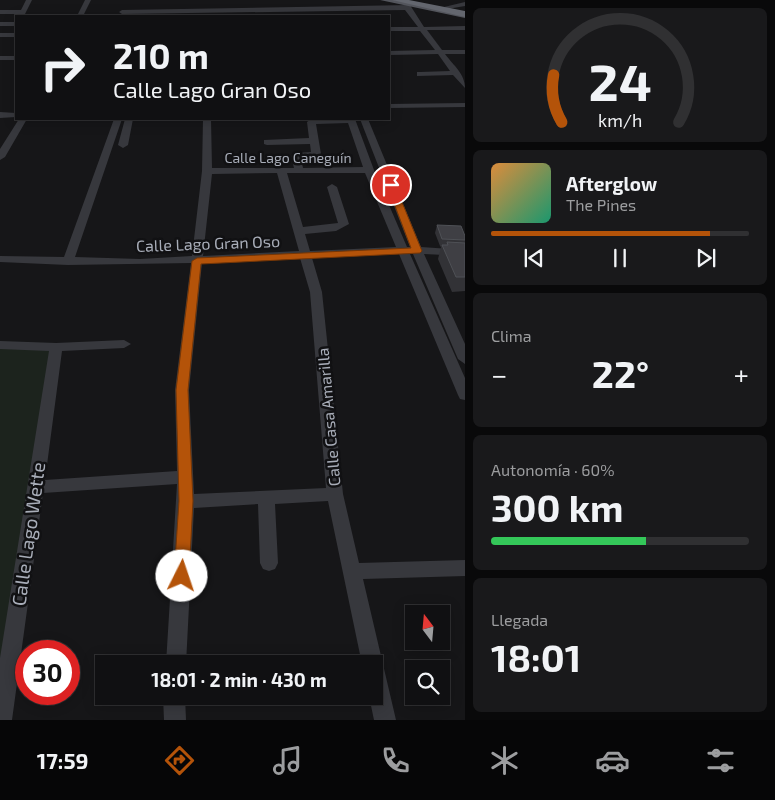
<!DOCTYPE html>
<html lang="es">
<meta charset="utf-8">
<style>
:root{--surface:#101012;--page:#19191b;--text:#f1f3f6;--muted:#9c9d9f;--line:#303032;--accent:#b45309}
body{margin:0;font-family:"Exo 2",sans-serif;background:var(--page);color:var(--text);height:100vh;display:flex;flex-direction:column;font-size:19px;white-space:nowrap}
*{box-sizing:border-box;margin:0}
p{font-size:16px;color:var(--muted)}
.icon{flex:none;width:28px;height:28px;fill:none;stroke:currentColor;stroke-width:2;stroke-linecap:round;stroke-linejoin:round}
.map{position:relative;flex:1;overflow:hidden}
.side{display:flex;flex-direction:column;gap:8px;padding:8px;background:#09090a;width:310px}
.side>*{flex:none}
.top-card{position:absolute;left:15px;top:15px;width:375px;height:105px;border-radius:0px;box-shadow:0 2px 12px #0003,0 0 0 1px var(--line);background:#101012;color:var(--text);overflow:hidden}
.needle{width:32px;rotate:344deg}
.tools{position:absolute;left:405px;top:605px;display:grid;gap:10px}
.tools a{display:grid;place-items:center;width:45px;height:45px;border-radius:0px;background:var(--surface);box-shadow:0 2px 12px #0003,0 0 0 1px var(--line);font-size:25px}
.speed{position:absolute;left:15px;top:640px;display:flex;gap:10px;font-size:25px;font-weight:700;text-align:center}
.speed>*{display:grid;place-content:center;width:65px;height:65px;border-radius:50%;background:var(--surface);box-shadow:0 2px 12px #0003,0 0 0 1px var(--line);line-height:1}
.speed .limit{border:8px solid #d22;background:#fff;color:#111}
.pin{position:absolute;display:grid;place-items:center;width:42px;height:42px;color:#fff;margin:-21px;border:2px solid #fff;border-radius:50%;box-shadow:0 1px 5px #0007}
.me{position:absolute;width:55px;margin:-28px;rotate:4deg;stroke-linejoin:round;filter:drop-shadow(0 0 4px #0008)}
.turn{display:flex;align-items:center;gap:18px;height:105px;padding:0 15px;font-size:22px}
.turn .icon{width:65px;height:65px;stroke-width:2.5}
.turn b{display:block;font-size:35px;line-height:42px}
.big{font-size:38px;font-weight:700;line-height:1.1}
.side .card{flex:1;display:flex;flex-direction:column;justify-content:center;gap:8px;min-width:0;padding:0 18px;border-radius:8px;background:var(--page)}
.side .dial{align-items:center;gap:0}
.dial svg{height:130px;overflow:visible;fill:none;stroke:var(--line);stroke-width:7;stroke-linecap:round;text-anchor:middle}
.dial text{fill:var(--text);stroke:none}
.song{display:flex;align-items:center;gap:15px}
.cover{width:60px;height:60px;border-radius:8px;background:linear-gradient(135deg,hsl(30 70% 55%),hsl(160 70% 35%))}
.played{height:5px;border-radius:2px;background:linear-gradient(90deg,var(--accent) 85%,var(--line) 85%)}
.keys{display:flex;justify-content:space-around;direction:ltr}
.heat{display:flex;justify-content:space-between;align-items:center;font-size:28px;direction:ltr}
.charge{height:8px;border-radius:4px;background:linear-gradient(90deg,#34c759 60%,var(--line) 0)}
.trip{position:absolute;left:95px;top:655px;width:288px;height:50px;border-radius:0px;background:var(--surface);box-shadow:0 2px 12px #0003,0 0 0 1px var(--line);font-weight:700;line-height:50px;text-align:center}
.tabs{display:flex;height:80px;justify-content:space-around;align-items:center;background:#060607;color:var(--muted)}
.tabs .icon{width:35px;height:35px}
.tabs .selected{color:var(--accent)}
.tabs b{font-size:22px;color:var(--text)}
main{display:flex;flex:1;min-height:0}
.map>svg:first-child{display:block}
.green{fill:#1c231d}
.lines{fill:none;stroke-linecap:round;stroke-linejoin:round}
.minor{fill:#37383d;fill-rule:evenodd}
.major{fill:#53555c;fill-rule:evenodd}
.highway{fill:#63666e;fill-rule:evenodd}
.wall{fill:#323236}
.building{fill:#3f3f44;stroke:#4f5156}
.route{fill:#b45309;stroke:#753606}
.labels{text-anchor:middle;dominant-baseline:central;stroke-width:5;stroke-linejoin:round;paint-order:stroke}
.far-street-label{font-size:14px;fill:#a8adb8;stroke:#111113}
.street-label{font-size:16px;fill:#a8adb8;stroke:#111113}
.near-street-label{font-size:19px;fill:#a8adb8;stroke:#111113}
</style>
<main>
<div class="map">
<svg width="465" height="720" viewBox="0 0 465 720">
<rect width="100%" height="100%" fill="#161618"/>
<path class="green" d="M0 347 53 348 0 698Z"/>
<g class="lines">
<path class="minor" d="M26 0H32L24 16H18L19 14H0V10H21Z
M85 0H91L83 16H77Z
M465 2V6L447 9 444 7Z
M410 5 424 27 465 26V30H427L442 50H465V54H445C454 66 465 74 465 88L453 75 417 76V72H420L450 71 438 54 389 55V51L435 50 420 31H389V27H418L405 10 122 14 119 12 122 10Z
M0 22H16V26H0Z
M0 33H16V37H0Z
M0 56H16V60H0Z
M465 103V107L389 108V104Z
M0 112 16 113V117L0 118Z
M19 119H27L5 157 0 160V149Z
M114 119H122L75 257 140 259 192 256 202 171 203 119H211L212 168H294L291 156 296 153 311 152 310 144 267 145 264 144V140L309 138 307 122 311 119H355L374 170 407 247H410L360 119H368L421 247 465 250V256L424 254 465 344V364L458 359 413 254H410L465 378V400L460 399 458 395 399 254 312 258 322 292 343 494 359 563 465 560V576L363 579 396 720H374L369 696H374V664H362L328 501 275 504 278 563 275 569 269 571 263 569 260 563 258 504 194 508 186 664H166L177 484 43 493 12 720H0V658L49 351 0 349V341L56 343 124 340 131 344 124 348 62 351 45 480 177 471 175 390 191 263 68 265 0 262V256L64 257ZM348 123 363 167 303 168 301 158 316 157 321 154 316 124ZM277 173 299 251 203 256 212 174ZM287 173H365L396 247 310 251 305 234 336 231 349 224 337 187 332 184 327 187 338 223 303 227ZM300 258 310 292 326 488 194 494 189 390 202 263Z
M125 119H133L128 145 123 148 118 145Z
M163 696H185L186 720H164Z"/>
<path class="major" d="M380 0H395L465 14V18Z"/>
<path class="highway" d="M392 0H409L465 11V17Z"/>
</g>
<path class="wall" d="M437 225 465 236V291L452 292 438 259 441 247 440 246 435 233Z"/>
<path class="building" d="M437 225 461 226 465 236V240L442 239Z
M447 242 465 243V277H456L442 245H448Z"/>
<path class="route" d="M391 182 395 185 422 251 420 253 201 264 188 390 193 501 189 576 187 581 182 583 176 581 174 576 179 501 176 390 192 261 197 258 411 248 387 185Z"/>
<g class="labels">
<g class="far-street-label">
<text x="288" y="157">Calle Lago Caneguín</text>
</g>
<g class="street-label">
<text transform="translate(208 243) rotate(-2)">Calle Lago Gran Oso</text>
<text transform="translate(328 417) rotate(-95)">Calle Casa Amarilla</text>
</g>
<g class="near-street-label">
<text transform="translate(28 534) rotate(-82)">Calle Lago Wette</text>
</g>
</g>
</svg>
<div class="tools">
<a><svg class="needle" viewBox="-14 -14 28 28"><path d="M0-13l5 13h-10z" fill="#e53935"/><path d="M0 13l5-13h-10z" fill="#9c9d9f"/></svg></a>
<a><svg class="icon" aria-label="search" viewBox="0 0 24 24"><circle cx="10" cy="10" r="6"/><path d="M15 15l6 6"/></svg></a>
</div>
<div class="speed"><div class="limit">30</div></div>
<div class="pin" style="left:391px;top:185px;background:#d93025"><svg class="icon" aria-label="arrive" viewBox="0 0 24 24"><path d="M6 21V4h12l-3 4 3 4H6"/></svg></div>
<svg class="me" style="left:182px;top:576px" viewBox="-20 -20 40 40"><circle r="19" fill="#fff"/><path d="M0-13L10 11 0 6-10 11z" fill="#b45309"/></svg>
<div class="trip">18:01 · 2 min · 430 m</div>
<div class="top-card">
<div class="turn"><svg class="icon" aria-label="right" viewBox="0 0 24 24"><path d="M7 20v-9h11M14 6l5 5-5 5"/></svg><div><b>210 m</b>Calle Lago Gran Oso</div></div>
</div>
</div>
<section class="side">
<div class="card dial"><svg viewBox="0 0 100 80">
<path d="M14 69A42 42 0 1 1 86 69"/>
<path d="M14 69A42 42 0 0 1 9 40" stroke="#b45309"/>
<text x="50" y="56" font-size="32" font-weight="700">24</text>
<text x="50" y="72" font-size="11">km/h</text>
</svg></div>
<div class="card">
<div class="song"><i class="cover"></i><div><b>Afterglow</b><p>The Pines</p></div></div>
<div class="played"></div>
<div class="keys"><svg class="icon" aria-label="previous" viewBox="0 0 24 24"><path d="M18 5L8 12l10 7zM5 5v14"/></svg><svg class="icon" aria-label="pause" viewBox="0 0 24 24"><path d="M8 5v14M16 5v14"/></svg><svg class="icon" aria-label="next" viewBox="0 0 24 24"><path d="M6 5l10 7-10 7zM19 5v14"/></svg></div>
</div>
<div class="card"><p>Clima</p>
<div class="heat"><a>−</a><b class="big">22°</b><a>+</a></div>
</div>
<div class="card"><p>Autonomía · 60%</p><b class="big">300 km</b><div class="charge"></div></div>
<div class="card"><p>Llegada</p><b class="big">18:01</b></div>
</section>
</main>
<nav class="tabs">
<b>17:59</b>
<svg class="icon selected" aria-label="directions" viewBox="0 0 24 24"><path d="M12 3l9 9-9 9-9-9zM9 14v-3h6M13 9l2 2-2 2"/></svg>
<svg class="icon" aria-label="music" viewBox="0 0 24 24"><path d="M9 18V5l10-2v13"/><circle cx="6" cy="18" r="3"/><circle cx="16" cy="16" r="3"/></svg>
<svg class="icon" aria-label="phone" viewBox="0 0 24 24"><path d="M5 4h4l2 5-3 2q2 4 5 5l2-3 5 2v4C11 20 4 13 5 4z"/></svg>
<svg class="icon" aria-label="climate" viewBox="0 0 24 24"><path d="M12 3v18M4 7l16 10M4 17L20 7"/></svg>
<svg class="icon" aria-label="car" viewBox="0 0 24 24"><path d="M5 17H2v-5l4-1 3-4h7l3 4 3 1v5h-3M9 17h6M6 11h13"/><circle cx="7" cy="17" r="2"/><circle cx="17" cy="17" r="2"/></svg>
<svg class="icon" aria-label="filters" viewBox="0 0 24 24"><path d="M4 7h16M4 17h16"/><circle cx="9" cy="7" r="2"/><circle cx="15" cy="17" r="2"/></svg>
</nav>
